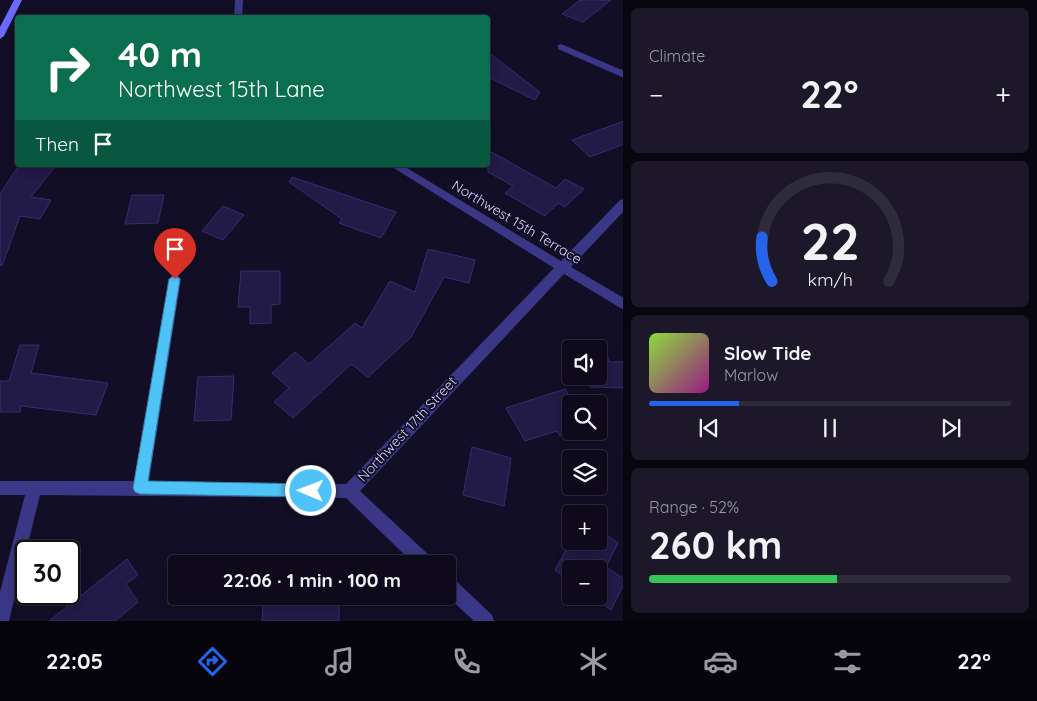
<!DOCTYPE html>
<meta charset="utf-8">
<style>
:root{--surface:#0e0a1c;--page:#1c1829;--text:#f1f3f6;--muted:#9b9aa3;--line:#2e2b3b;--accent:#2563eb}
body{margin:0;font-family:Quicksand,sans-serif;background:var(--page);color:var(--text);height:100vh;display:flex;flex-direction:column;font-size:19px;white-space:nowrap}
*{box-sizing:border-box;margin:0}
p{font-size:16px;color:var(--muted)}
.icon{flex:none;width:28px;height:28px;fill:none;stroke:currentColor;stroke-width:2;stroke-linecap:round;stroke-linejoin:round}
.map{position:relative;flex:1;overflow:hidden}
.sheet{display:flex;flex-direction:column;gap:8px;padding:8px;background:#08060f;width:414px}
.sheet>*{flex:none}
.guide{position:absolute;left:15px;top:15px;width:475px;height:152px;border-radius:5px;box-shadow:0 2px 12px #0003,0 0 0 1px var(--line);background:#0b6e4f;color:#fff;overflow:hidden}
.fabs{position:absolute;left:562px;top:340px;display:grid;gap:10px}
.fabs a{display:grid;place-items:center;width:45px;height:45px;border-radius:5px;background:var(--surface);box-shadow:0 2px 12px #0003,0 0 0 1px var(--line);font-size:25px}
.speed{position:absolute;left:15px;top:540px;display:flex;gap:10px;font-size:25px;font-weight:700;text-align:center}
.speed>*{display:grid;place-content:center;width:65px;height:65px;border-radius:50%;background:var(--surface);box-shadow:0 2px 12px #0003,0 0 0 1px var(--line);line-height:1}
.speed .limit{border:2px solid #111;border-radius:8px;background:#fff;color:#111}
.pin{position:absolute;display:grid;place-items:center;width:42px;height:42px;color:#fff;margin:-51px -21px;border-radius:50% 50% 50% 0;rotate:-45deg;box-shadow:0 0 5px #0007}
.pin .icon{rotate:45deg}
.me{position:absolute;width:55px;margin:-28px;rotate:271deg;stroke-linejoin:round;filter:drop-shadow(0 0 4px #0008)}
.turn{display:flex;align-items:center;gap:18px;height:105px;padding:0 20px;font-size:22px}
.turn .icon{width:65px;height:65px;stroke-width:2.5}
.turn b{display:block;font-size:35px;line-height:42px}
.then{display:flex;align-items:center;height:48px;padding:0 20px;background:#0003;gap:10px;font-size:19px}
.big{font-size:38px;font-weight:800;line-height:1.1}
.sheet .widget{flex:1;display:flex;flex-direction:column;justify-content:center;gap:8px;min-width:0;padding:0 18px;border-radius:8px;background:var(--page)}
.sheet .dial{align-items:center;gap:0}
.dial svg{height:130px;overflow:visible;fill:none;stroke:var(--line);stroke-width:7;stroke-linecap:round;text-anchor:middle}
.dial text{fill:var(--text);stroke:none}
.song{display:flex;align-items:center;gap:15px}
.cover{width:60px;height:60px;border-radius:8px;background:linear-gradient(135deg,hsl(90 70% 55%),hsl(310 70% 35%))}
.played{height:5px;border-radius:2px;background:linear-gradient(90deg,var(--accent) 25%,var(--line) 25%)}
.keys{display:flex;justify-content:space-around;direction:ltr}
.heat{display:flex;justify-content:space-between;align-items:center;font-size:28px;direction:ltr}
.charge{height:8px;border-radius:4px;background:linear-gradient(90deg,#34c759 52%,var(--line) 0)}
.trip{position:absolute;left:168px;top:555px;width:288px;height:50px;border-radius:5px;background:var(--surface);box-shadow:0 2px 12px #0003,0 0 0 1px var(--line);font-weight:800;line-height:50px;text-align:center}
.menu{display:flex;height:80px;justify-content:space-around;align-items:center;background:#06040b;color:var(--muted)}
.menu .icon{width:35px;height:35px}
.menu .current{color:var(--accent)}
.menu b{font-size:22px;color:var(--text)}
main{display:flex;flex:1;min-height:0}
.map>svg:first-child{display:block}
.building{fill:#221a47;stroke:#392b73}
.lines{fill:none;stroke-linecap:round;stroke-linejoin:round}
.street{fill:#3a3886;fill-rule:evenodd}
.secondary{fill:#6c6aff;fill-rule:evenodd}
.route{fill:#4fc3f7;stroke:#337fa1}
.labels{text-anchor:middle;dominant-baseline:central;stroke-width:4;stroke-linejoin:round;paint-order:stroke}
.street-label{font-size:14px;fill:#d7d3ff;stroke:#120e26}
</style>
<main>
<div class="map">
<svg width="624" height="621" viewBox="0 0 624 621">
<rect width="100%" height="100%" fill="#120e26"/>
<path class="building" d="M580 0H611L583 22 562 14Z
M488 52 540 92 535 100 488 77Z
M624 121V144L590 157 572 140Z
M488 150 556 188 565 179 584 189 565 207 558 203 545 216 505 193 513 186 488 172Z
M19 165H56L31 197 51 200 40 219 20 216 2 266 0 265V194Z
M292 177 396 212 381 238 339 223 342 219 289 182Z
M132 195H164L158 223 125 224Z
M223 206 244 215 223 240 202 231Z
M428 249 475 260 469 283 444 277 411 337 368 377 351 364 293 418 274 402 289 388 272 373 295 352 309 364 355 323 362 328 390 281 415 292Z
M241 271H280V304L271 305V323L250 324V307H238Z
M20 345H39L31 373 108 383 96 415 21 406 20 412H0V381H9Z
M580 345 605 346 609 362H624V388L590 387 588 376H599V349H581Z
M234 376 231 420 194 421 198 377Z
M565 389 575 404H571V431H575L560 436 557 431 525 441 506 408Z
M472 447 511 458 504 506 463 495Z
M599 529 618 543 606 567 624 579V584L611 610 592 596H599V569H571V582L555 570 571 541H599Z
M174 558H338V564H176V596H339V621H262L263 604H168Z
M127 559 138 575 126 584 138 602 115 621H49Z"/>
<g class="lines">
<path class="street" d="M235 0H243L242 18H234Z
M561 44 624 71V78L558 49V45Z
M389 165H402L561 261 620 200 624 199V211L571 267 624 298V310L564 274 360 491 432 558 434 564H414L346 498 40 495 9 621H0V592L25 495H0V481H134L171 276H179L181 279 149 481 346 484 554 268Z
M446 575 452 577 492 615 494 621H474L446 595Z"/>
<path class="secondary" d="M14 0H22L4 36 0 39V27Z"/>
</g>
<path class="route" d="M175 275 180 279 148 481 311 484 316 486 318 491 316 495 311 497 140 494 135 492 133 488 169 279Z"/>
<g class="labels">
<g class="street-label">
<text transform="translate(517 222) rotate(31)">Northwest 15th Terrace</text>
<text transform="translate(407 429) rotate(-47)">Northwest 17th Street</text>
</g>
</g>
</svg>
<div class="fabs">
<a><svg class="icon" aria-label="sound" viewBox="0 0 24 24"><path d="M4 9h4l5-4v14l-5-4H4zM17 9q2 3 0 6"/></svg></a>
<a><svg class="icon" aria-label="search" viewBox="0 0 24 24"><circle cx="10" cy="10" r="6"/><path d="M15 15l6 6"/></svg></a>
<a><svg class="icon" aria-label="layers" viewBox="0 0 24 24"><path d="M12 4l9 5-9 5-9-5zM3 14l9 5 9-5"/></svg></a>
<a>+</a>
<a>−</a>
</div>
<div class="speed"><div class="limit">30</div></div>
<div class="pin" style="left:175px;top:279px;background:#d93025"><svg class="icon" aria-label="arrive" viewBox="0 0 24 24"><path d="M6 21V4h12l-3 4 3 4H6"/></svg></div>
<svg class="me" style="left:311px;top:491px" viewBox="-20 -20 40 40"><circle r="17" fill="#4fc3f7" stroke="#fff" stroke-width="3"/><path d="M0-11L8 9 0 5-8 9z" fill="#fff"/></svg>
<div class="trip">22:06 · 1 min · 100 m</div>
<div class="guide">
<div class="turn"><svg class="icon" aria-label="right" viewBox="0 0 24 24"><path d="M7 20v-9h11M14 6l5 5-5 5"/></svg><div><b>40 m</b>Northwest 15th Lane</div></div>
<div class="then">Then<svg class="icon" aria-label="arrive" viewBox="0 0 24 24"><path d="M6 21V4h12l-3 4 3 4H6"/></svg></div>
</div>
</div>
<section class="sheet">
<div class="widget"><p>Climate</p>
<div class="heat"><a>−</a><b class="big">22°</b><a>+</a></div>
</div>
<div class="widget dial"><svg viewBox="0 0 100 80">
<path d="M14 69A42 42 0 1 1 86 69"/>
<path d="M14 69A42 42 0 0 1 8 42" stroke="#2563eb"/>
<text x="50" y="56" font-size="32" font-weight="700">22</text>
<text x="50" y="72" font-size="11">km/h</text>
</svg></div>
<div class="widget">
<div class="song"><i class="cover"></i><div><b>Slow Tide</b><p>Marlow</p></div></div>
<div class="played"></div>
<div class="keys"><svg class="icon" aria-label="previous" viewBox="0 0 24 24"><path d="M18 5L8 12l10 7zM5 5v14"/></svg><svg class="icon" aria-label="pause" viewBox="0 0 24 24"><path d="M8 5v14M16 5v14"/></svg><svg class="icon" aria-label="next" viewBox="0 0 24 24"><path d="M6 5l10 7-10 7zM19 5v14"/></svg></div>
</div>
<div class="widget"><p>Range · 52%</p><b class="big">260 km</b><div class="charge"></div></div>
</section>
</main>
<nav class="menu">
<b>22:05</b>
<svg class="icon current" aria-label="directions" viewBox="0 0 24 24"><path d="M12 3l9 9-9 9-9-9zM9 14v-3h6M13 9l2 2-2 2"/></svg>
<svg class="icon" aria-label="music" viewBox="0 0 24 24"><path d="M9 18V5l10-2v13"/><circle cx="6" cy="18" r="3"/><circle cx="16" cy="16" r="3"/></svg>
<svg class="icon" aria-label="phone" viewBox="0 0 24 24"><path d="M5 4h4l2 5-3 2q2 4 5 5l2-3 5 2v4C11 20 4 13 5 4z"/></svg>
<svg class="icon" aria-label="climate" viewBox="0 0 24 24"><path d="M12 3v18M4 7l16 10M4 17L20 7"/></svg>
<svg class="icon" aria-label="car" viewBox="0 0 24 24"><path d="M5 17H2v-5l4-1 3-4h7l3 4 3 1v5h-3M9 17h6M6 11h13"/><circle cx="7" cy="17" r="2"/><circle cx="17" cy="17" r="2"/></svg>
<svg class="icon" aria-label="filters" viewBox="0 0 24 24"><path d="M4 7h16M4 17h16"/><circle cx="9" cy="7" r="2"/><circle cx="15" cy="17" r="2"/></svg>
<b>22°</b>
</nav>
